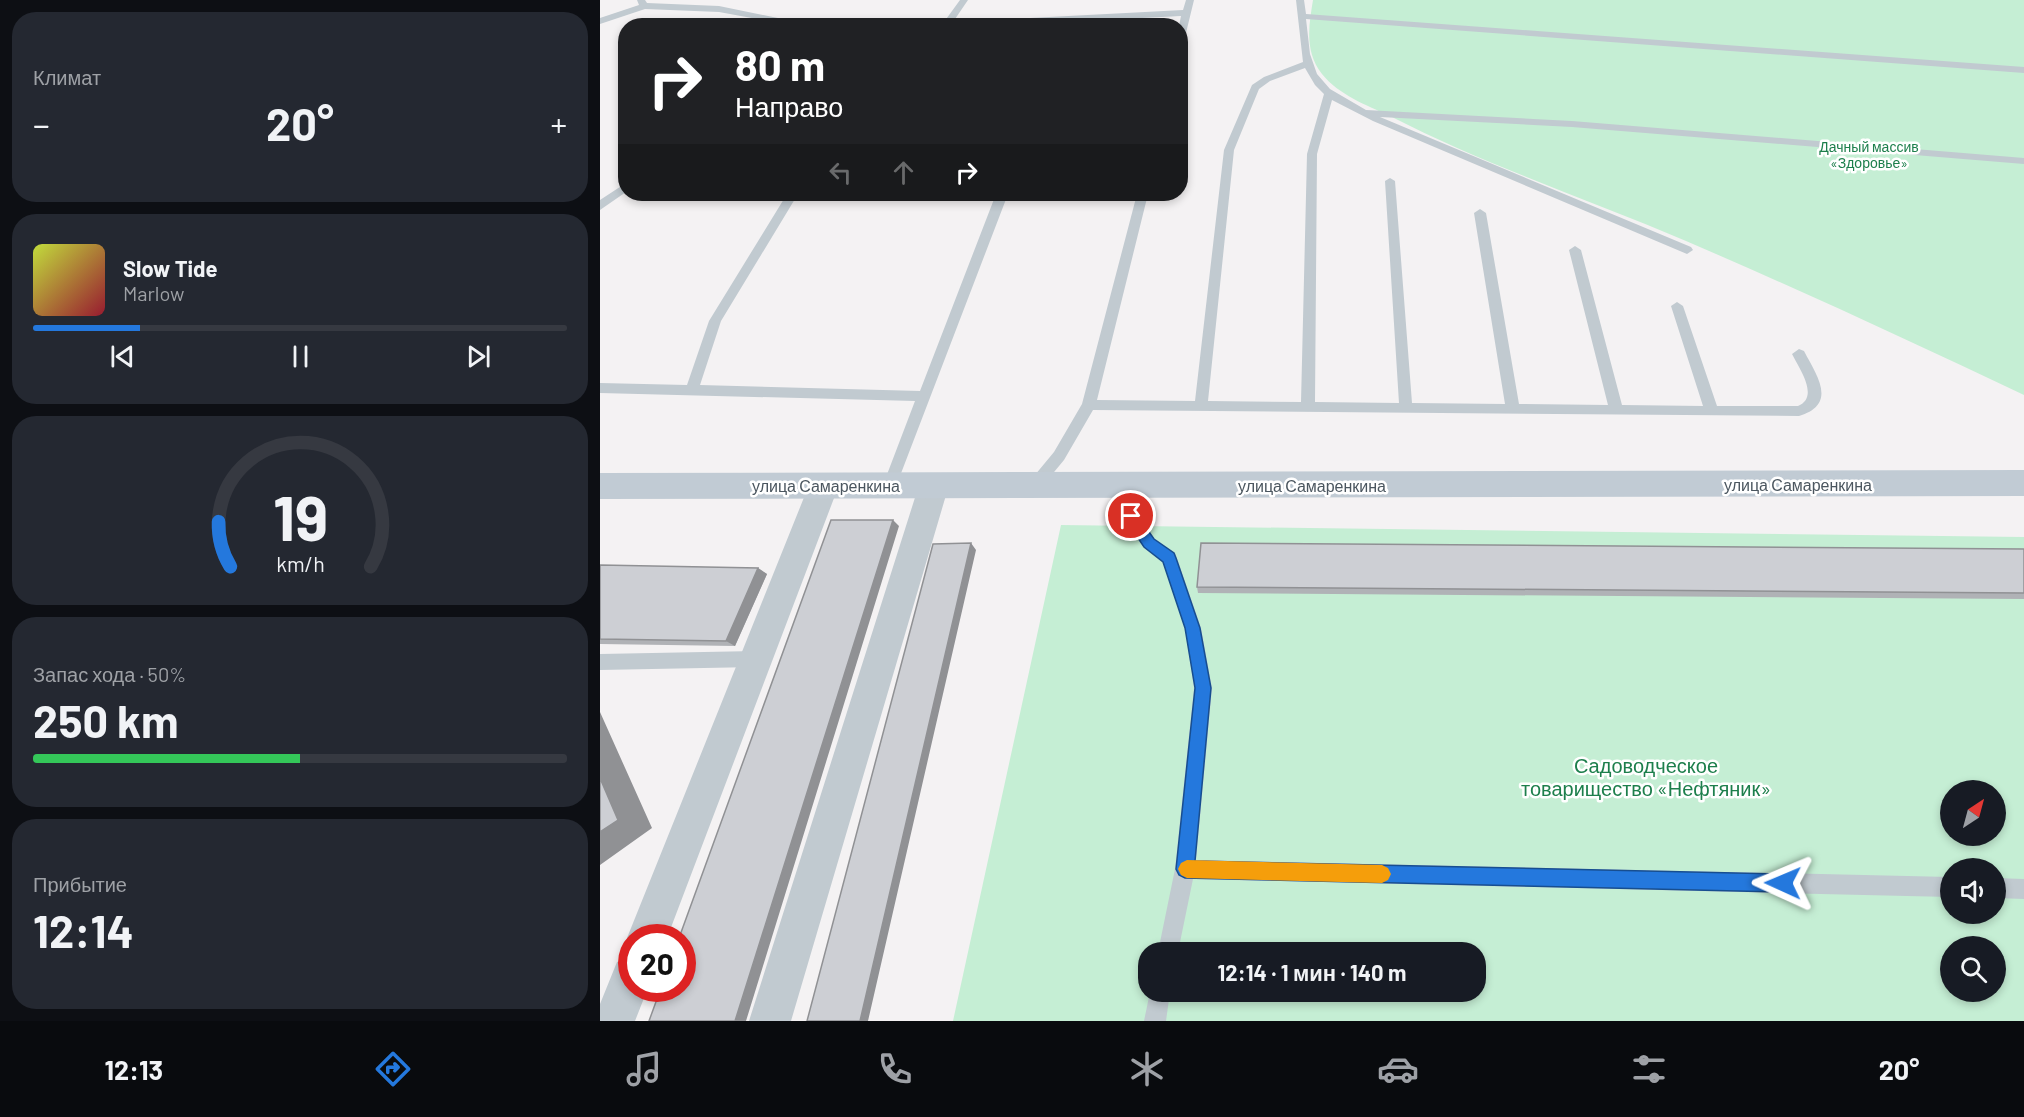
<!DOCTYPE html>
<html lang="ru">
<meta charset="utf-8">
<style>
:root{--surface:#171b24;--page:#242831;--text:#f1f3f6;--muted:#9ea1a6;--line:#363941;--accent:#2478dd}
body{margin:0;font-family:Barlow,sans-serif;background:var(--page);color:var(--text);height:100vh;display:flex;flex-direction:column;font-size:22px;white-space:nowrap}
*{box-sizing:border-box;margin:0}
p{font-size:20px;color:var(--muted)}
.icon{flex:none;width:33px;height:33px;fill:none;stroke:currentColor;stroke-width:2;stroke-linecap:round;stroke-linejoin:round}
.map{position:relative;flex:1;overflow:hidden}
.details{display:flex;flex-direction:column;gap:12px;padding:12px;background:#0d0f14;width:600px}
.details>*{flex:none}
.hud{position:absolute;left:18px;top:18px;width:570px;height:183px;border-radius:24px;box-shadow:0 3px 9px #0003;background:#202124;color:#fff;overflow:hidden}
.needle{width:39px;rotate:36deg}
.controls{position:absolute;left:1340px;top:780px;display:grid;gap:12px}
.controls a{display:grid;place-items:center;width:66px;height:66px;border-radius:50%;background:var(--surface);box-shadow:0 3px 9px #0003;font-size:30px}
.speed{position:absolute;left:18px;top:924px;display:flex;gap:12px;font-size:30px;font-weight:700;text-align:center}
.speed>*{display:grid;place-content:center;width:78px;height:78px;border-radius:50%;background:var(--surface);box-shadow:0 3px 9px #0003;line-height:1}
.speed .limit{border:9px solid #d22;background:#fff;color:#111}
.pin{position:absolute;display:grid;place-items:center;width:51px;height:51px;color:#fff;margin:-26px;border:3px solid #fff;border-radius:50%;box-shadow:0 2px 6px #0007}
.me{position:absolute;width:66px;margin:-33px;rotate:271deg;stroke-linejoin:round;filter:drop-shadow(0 0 4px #0008)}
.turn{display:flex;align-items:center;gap:21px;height:126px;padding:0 18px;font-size:27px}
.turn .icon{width:78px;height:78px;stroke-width:2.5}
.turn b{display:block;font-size:42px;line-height:51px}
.lanes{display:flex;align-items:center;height:57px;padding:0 18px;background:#0003;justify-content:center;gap:30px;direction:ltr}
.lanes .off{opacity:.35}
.big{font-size:45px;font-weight:700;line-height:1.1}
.details .widget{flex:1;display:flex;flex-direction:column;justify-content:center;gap:9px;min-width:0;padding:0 21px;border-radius:24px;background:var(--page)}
.details .dial{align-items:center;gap:0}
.dial svg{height:156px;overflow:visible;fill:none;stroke:var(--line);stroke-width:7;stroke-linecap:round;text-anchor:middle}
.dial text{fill:var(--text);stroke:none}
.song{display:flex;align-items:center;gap:18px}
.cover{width:72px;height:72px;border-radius:9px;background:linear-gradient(135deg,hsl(70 70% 55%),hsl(350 70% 35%))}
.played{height:6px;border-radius:3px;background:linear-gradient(90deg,var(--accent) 20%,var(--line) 20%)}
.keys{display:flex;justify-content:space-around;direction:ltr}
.heat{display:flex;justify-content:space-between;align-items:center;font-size:33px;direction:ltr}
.charge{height:9px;border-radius:4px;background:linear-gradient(90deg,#34c759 50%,var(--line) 0)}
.trip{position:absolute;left:538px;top:942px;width:348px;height:60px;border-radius:24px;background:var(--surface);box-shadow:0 3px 9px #0003;font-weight:700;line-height:60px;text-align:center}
.dock{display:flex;height:96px;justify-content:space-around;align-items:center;background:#090b0e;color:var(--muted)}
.dock .icon{width:42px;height:42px}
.dock .active{color:var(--accent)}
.dock b{font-size:27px;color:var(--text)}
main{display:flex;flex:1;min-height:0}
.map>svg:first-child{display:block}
.green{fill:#c5eed4;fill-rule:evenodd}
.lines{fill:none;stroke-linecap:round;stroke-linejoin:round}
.lane{fill:#c1cad0;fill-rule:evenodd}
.street{fill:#c1cad0;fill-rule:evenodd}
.secondary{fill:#c1cbd4;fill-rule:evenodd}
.wall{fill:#b0b2b6}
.shaded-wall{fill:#909194}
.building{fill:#cdcfd4;stroke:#909194;stroke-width:1.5}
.route{fill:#2478dd;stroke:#174e90;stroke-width:1.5}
.slow{fill:#f59e0b}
.labels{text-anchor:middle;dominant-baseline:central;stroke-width:5;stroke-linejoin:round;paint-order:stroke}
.far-park-label{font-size:14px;fill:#1d7f4c;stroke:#fff}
.street-label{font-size:16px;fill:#4b565f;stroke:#fff}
.near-park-label{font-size:20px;fill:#1d7f4c;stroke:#fff}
</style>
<main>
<section class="details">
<div class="widget"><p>Климат</p>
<div class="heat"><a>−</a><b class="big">20°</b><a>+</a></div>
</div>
<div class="widget">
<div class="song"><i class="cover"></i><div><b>Slow Tide</b><p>Marlow</p></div></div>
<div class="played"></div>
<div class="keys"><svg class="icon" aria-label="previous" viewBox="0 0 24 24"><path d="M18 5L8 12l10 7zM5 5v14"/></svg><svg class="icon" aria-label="pause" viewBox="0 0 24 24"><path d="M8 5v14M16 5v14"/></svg><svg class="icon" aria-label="next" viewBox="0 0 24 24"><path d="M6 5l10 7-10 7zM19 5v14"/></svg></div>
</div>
<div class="widget dial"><svg viewBox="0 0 100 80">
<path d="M14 69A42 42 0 1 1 86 69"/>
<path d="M14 69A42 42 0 0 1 8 46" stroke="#2478dd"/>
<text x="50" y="56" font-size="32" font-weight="700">19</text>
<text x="50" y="72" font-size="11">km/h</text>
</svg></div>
<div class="widget"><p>Запас хода · 50%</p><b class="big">250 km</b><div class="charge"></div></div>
<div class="widget"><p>Прибытие</p><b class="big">12:14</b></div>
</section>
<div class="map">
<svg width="1424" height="1021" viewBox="0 0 1424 1021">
<rect width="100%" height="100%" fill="#f4f2f3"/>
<path class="green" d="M713 0H1424V395C1312 342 1200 290 1086 241 988 199 885 165 790 116 766 105 739 95 722 74 704 51 709 25 713 0Z
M461 525 1424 537V1021H353ZM1350 790H1395V836H1350ZM1350 868H1395V914H1350ZM1350 946H1395V992H1350ZM549 952H876V992H549Z"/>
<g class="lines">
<path class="lane" d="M37 0H45L47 3 119 6 217 26H195L119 12 45 9 0 24V18L39 5Z
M360 0H368L353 22 583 10 586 0H594L585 37 580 40V26H579L581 16 384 26H313L344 22Z
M696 0H704L706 14 1424 67V73L706 19 710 54 717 74 730 89 766 110 972 121 1424 158V164L972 127 780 117 1091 247 1093 250 1087 254 773 121 732 100 717 154 715 402 799 403 785 181 790 178 795 181 812 403 905 404 874 213 880 209 886 213 919 404 1008 405 969 250 975 246 981 250 1022 405 1103 406 1071 306 1077 302 1083 306 1117 406H1198C1220 397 1199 368 1192 354L1199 349 1204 351C1217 376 1238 404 1199 416L493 410 464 460 440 489H430L428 485 430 481 454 452 482 404 537 194H548L497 400 595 401 624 150 652 85 664 77 703 62ZM705 68 715 85 724 94 707 154 701 402 608 401 634 150 659 89 670 81Z
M26 183V192L0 210V200Z
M187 194H198L121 321 100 385 320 391 396 194H408L295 489H285L283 485 315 401 0 393V383L87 385 109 321Z
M535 479 540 481 542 485 539 515 554 538 575 553 577 558 601 628 612 688 596 860 1350 877V897L593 879 578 952H558L575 869 594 688 585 628 563 562 544 548 523 516 528 485 530 481Z
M156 651 162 653 164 659 162 665 156 667 0 670V654Z
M1395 878 1424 879V899L1395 898Z
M550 992H570L566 1021H544Z"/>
<path class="street" d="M224 473 234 476 239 485 67 938H32V949L27 938 209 485 214 476Z
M334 473 344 476 349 485 191 1021H149L319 485 324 476Z
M32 957V988H48L35 1021H0V1004L17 962Z"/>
<path class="secondary" d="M1424 470V496L0 499V473Z"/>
</g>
<path class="wall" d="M1424 549V599L598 593 597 587Z
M0 565 158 568 167 574 135 646 0 644Z"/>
<path class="shaded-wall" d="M293 520 299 526 146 1021H135Z
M371 543 376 550 268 1021H260Z
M158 568 167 574 135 646 126 641Z
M0 712 52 828 0 865Z"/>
<path class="building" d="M231 520H293L135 1021H49L61 988H82V938H79Z
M371 543 260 1021H207L333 544Z
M601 543 1424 549V593L597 587Z
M0 565 158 568 126 641 0 639Z
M0 778 18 820 0 832Z"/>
<path class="route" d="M531 510 535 512 554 539 574 553 576 558 600 628 611 688 595 861 1183 874 1189 877 1191 883 1189 890 1183 892 585 878 579 875 576 869 595 688 585 628 563 562 544 547 526 520 524 516 526 512Z"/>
<path class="slow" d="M587 860 782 865 788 868 791 874 788 880 782 883 587 878 581 875 578 869 581 863Z"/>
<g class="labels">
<g class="far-park-label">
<text x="1269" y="146">Дачный массив<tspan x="1269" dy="16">«Здоровье»</tspan></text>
</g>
<g class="street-label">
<text x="1198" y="484">улица Самаренкина</text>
<text x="226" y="485">улица Самаренкина</text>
<text x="712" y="485">улица Самаренкина</text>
</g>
<g class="near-park-label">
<text x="1046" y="765">Садоводческое<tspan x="1046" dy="23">товарищество «Нефтяник»</tspan></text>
</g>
</g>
</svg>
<div class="controls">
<a><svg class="needle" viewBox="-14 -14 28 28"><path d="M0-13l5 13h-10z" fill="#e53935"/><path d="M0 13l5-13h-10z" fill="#9ea1a6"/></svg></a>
<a><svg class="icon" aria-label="sound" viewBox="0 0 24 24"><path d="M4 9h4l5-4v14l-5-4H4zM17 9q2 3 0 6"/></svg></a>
<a><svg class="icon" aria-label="search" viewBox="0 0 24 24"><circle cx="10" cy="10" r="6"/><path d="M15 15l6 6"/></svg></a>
</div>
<div class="speed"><div class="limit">20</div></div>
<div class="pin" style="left:531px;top:516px;background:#d93025"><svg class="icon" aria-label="arrive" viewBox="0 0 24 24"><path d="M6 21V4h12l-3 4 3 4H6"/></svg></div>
<svg class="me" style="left:1183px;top:883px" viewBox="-20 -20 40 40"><path d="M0-17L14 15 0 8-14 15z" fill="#2478dd" stroke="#fff" stroke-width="4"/></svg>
<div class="trip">12:14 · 1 мин · 140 m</div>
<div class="hud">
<div class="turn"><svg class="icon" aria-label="right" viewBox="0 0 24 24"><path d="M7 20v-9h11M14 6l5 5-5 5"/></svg><div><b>80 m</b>Направо</div></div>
<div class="lanes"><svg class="icon off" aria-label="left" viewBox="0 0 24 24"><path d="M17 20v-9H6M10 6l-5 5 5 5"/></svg><svg class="icon off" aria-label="ahead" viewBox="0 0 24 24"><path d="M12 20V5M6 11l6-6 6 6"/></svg><svg class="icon" aria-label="right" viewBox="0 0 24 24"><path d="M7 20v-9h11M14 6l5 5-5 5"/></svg></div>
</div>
</div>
</main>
<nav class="dock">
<b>12:13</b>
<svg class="icon active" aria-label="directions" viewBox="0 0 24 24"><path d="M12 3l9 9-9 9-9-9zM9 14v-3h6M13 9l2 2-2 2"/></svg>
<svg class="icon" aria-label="music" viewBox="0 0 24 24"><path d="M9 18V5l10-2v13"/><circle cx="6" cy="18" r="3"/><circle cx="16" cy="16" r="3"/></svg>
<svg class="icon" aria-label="phone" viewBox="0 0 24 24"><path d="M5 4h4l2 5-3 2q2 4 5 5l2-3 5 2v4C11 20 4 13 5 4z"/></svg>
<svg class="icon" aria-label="climate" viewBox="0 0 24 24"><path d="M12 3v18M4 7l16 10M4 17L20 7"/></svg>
<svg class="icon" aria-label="car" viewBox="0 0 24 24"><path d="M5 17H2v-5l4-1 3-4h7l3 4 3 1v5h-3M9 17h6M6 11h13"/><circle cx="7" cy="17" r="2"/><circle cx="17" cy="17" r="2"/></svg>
<svg class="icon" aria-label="filters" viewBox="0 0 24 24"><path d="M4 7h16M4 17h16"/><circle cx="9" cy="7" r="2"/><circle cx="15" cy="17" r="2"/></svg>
<b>20°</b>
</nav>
